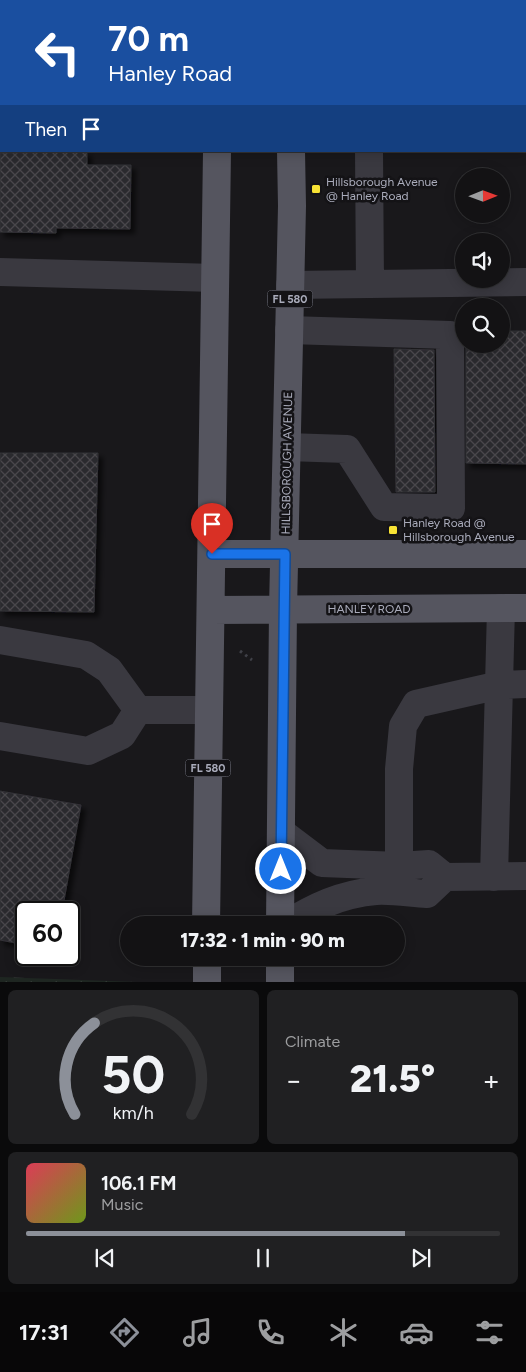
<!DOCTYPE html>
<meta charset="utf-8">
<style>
:root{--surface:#131214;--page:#202022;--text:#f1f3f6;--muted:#9d9ea0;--line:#323234;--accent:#8c9099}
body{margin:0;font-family:Figtree,sans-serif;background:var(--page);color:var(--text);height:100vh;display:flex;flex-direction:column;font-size:19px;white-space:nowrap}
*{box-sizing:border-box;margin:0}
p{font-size:16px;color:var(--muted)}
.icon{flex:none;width:28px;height:28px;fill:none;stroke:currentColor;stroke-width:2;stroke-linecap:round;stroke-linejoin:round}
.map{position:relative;height:982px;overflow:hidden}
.side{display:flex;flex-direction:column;gap:8px;padding:8px;background:#0a0a0b;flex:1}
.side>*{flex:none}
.hud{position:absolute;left:0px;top:0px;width:526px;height:152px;box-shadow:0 2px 12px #0003,0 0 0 1px var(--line);background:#1a4fa0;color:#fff;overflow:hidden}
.needle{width:32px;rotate:89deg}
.buttons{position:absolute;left:455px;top:168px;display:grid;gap:10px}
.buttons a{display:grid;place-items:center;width:55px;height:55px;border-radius:50%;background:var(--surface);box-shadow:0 2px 12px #0003,0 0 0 1px var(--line);font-size:25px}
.speed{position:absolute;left:15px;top:901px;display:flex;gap:10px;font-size:25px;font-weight:700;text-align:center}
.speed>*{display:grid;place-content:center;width:65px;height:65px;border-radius:50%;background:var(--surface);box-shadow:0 2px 12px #0003,0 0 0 1px var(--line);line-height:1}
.speed .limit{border:2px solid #111;border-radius:8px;background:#fff;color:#111}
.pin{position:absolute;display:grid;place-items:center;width:42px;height:42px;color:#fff;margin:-51px -21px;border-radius:50% 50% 50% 0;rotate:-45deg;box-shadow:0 0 5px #0007}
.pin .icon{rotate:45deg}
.me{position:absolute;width:55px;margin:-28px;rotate:0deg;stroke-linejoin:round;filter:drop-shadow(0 0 4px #0008)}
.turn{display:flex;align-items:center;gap:18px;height:105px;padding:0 25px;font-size:22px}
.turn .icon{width:65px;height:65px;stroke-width:2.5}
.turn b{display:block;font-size:35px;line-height:42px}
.then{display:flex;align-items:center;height:48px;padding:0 25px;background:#0003;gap:10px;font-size:19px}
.big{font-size:38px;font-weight:800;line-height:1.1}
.side .tile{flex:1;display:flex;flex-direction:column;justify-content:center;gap:8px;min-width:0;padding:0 18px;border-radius:8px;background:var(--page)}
.side .dial{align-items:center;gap:0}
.dial svg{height:130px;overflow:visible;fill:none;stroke:var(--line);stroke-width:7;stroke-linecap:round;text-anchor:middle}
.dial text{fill:var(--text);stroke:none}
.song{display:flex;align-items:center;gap:15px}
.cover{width:60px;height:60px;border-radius:8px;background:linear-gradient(135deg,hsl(350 70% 55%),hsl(80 70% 35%))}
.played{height:5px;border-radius:2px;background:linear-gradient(90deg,var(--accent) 80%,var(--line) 80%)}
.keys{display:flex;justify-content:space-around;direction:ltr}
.heat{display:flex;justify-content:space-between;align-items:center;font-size:28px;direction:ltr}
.side .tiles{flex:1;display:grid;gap:8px;grid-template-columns:1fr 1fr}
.tile:last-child{grid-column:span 2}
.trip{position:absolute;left:120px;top:916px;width:285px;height:50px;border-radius:25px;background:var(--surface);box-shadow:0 2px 12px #0003,0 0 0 1px var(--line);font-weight:800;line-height:50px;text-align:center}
.tab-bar{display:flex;height:80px;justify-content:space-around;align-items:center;background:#080708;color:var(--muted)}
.tab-bar .icon{width:35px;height:35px}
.tab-bar .on{color:var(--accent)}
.tab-bar b{font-size:22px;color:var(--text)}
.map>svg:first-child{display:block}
.wetland{fill:url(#wetland-marsh)}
.building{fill:url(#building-cross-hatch);stroke:#333237;filter:url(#shadow)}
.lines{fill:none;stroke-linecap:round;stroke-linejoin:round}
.path{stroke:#3f4047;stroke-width:3;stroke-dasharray:2.5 4;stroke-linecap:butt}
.minor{stroke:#3a3940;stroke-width:28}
.major{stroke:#55555f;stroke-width:28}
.route-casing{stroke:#114b97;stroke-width:12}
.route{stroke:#1a73e8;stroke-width:9}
.poi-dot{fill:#f7e234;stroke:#141316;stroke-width:2}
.labels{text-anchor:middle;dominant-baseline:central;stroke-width:5;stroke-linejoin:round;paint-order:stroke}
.shield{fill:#141316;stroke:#7d7e8a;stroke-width:1}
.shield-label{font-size:11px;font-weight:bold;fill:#aaacbb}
.poi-label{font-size:12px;fill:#aaacbb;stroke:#141316;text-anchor:start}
.street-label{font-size:12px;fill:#aaacbb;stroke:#141316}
</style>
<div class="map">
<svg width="526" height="982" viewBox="0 0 526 982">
<defs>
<pattern id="wetland-marsh" width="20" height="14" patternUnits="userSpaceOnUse" patternTransform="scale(1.25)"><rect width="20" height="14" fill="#1e2621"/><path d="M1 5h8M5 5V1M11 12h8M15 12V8" fill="none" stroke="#3c433f"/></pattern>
<pattern id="building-cross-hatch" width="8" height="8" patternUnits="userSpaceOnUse" patternTransform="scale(1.25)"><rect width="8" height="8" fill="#2c2b2f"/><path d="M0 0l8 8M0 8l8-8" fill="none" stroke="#48474b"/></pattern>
<filter id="shadow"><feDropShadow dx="4.5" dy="4.5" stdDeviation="2.5" flood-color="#0009"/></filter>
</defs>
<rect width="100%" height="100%" fill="#19181b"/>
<path class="wetland" d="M0 977 137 982H0Z"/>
<path class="building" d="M87 152V165H131L130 229 56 228V233L0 232V153Z
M501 331H526V464L466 463V347H472V344H501Z
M394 349 434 350 435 492H396Z
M0 453H98L94 612 0 611Z
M0 791 81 805 62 912H26V945L0 940Z"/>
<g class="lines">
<path class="path" d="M240 651 252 660"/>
<path class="minor" d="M52 0V1
M364 0V1
M525 25H526
M0 28H1
M525 66H526
M369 151 370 284
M0 272 215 278
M290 285 526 282
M287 447 347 449 384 507 451 508 450 335 289 330
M0 640 86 655 109 670 138 710
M138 710H209
M0 736 88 751 122 735 138 710
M281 832 322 863 399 866 429 864 445 877 526 876
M399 866V769L403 726 416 704 500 685 526 684
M494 877 501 608
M285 925C314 907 341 894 376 891 392 890 410 893 427 894L445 877"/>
<path class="major" d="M290 0V1
M219 1V0
M212 554H526
M211 610 526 608
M206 925 217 151
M280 925 283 609 292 206 291 151
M207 958V982
M280 982V958"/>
</g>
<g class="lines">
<defs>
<path id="route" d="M212 554H285L281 869"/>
</defs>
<use href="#route" class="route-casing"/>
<use href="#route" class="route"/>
</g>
<g class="poi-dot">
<rect x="311" y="184" width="10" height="10" rx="2.5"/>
<rect x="388" y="525" width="10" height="10" rx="2.5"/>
</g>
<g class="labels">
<g class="shield">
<rect x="267.5" y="290.5" width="45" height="17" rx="4"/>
<rect x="185.5" y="759.5" width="45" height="17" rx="4"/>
</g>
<g class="shield-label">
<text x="290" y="299">FL 580</text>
<text x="208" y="768">FL 580</text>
</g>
<g class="poi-label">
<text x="326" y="182">Hillsborough Avenue<tspan x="326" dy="14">@ Hanley Road</tspan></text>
<text x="403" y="523">Hanley Road @<tspan x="403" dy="14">Hillsborough Avenue</tspan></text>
</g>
<g class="street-label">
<text transform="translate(287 463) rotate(-89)">HILLSBOROUGH AVENUE</text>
<text x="369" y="609">HANLEY ROAD</text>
</g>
</g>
</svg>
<div class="buttons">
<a><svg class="needle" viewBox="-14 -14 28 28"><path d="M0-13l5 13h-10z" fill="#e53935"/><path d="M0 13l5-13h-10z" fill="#9d9ea0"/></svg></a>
<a><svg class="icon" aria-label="sound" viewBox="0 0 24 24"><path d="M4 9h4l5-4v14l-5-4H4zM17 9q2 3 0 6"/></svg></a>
<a><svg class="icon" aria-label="search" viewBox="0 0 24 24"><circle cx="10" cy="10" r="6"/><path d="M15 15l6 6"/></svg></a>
</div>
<div class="speed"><div class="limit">60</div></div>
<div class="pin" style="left:212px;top:554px;background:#d93025"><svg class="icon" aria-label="arrive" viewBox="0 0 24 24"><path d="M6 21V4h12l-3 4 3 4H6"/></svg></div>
<svg class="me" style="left:281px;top:869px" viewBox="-20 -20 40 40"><circle r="17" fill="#1a73e8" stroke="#fff" stroke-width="3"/><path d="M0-11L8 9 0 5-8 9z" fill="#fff"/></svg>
<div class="trip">17:32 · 1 min · 90 m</div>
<div class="hud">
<div class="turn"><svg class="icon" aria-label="left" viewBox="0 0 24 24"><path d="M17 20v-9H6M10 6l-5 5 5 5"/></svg><div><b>70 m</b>Hanley Road</div></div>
<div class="then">Then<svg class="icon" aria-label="arrive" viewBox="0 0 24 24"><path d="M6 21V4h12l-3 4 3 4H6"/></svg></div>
</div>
</div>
<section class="side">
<div class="tiles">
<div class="tile dial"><svg viewBox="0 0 100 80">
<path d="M14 69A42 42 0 1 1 86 69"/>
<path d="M14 69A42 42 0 0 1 26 13" stroke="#8c9099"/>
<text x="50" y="56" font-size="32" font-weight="700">50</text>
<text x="50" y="72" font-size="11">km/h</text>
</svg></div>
<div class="tile"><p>Climate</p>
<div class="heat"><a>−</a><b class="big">21.5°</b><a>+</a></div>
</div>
<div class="tile">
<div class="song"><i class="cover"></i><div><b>106.1 FM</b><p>Music</p></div></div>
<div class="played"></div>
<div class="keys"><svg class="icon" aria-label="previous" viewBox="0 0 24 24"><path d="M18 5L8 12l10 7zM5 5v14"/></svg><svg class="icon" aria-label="pause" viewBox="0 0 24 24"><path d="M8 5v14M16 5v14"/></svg><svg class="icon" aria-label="next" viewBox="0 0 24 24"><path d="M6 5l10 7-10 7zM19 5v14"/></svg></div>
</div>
</div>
</section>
<nav class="tab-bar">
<b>17:31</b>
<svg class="icon on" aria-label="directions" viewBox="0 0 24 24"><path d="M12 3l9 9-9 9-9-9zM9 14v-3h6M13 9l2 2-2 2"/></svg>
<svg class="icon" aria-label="music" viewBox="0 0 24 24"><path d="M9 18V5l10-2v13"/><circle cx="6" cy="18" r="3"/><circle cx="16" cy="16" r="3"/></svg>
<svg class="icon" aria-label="phone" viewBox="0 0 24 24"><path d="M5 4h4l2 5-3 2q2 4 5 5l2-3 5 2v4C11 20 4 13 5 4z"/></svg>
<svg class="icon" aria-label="climate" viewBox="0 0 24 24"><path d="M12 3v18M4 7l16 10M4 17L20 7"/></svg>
<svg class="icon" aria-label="car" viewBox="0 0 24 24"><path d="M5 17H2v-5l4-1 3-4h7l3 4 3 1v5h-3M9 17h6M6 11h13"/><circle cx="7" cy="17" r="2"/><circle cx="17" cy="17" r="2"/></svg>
<svg class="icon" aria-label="filters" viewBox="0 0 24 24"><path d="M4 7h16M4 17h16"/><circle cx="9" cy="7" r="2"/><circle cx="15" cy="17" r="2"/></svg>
</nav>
